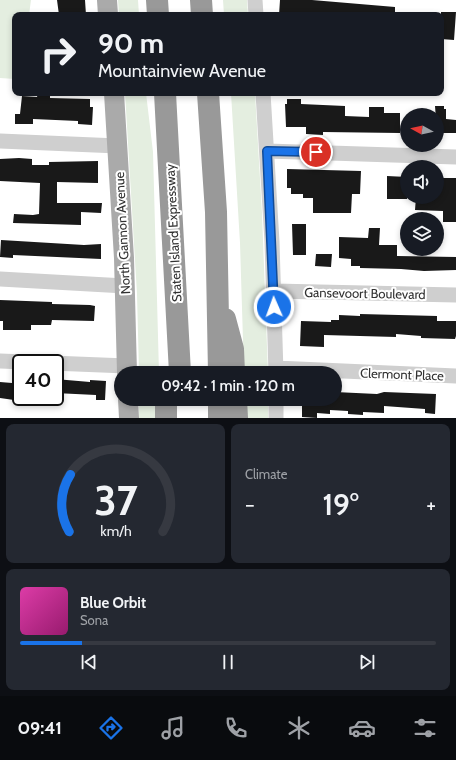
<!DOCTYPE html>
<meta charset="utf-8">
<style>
:root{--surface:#171b24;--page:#242831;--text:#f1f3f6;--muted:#9ea1a6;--line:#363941;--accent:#1a73e8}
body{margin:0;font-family:Cabin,sans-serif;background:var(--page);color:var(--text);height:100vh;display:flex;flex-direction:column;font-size:15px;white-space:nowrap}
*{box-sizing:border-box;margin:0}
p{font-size:13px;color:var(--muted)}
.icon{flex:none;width:22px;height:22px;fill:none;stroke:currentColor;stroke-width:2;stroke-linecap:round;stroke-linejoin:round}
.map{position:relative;height:418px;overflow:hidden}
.drawer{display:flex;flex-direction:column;gap:6px;padding:6px;background:#0d0f14;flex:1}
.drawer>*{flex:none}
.hud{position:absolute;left:12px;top:12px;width:432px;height:84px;border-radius:8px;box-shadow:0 2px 6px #0003;background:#171b24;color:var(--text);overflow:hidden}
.needle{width:26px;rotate:278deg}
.buttons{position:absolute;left:400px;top:108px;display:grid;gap:8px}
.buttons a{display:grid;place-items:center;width:44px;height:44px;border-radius:50%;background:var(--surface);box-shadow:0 2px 6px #0003;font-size:20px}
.speed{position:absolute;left:12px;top:354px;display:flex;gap:8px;font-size:20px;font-weight:700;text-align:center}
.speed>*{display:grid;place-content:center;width:52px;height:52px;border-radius:50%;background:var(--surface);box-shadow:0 2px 6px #0003;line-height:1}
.speed .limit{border:2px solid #111;border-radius:6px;background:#fff;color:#111}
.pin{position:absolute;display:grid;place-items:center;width:34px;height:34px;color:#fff;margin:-17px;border:2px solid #fff;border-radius:50%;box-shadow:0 1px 4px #0007}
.me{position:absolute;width:44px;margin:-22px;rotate:358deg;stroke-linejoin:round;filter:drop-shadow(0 0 3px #0008)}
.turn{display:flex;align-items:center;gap:14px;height:84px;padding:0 20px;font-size:18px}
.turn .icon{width:52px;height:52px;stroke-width:2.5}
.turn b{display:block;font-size:28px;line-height:34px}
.big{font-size:30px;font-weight:600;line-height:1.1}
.drawer .card{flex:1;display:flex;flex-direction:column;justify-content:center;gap:6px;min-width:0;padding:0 14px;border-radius:8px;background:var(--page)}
.drawer .dial{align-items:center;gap:0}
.dial svg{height:104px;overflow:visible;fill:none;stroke:var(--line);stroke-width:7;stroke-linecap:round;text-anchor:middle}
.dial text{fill:var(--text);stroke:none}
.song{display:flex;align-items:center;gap:12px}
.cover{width:48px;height:48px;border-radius:6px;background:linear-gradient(135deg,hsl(320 70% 55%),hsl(320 70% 35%))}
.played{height:4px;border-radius:2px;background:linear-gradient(90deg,var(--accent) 15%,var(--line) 15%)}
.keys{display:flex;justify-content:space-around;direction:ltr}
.heat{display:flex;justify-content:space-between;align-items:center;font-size:22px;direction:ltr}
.drawer .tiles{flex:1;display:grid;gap:6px;grid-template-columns:1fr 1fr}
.card:last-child{grid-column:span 2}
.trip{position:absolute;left:114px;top:366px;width:228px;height:40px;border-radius:20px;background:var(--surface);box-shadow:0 2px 6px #0003;font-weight:600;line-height:40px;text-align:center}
.menu{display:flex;height:64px;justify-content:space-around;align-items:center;background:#090b0e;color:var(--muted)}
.menu .icon{width:28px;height:28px}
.menu .active{color:var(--accent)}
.menu b{font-size:18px;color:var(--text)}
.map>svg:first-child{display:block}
.green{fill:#e4eee0}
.building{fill:#191919}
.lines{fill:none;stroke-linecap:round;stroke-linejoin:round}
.minor{stroke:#cfcfcf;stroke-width:15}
.major{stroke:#aaa;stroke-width:20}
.highway{stroke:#999;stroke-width:22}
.route-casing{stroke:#114b97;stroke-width:10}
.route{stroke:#1a73e8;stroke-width:7}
.labels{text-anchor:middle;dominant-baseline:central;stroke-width:4;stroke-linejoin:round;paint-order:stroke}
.street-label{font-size:13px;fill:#323232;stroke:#fff}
</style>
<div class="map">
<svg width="456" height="418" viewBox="0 0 456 418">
<rect width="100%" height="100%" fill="#fff"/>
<path class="green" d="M0 0H31L29 15H15V79L0 78Z
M118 0H138L139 15H119Z
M223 0H247L248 15H224Z
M125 93H146L153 152 159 373H139L137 294Z
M231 93H255L262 213 268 373H244L240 243Z
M139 399H160L161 418H139Z
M245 399H268V418H245Z"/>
<path class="building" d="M57 0H85L86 15H59Z
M280 0H312L395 7V15H279Z
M441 12H456L454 40 441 39Z
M38 93H50V98L90 99V107H93L92 125 78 124V121L33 119V124H15V114H20L22 96 37 97Z
M287 99H301V104L345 106V116L369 117V107H384V113H400V133L323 132V135L306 134V127H286L285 104H287Z
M435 106H444V109H446V119L456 120V133H437Z
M19 158 32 159V165H49V162L98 161V183L57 182V203H102L101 213 81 212V225L13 223 14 214 33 215 39 214 40 183 0 181V159Z
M287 169 361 171 360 194H352L351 213H313V198H303V194H291V188H287Z
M387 176 407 177V199H387Z
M437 178H456V222H443V211L415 210 416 197H437Z
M292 224H306V255H293Z
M369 228H380L379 245H397V256L456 257V270L424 271 401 269 360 268V266H351V259L339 258V237L368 238Z
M1 240 84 245 101 244V259L13 255V258L0 257Z
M316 254H332L331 267 315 266Z
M0 300 52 302V304L90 305 95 306 94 321 52 320 51 325H31V330H3V321H0Z
M360 314 437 316V321H456V336L455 339 421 338V336L396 334V337L324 335V347L300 346 301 321 331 322V320H339V315L360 316Z
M12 377H21V401L0 398V382L12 383Z
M55 379 90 382V380L106 381 105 400H96V395L55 393Z
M335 392 377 394 384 392 436 394 435 414 425 413V409L384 406V413L363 412V415L348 414V411L330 410V414L317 413V418L302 417V399H335Z"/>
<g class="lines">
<path class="minor" d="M255 0 256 15
M263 93 272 242 276 373
M0 141 118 146
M267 151 456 157
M0 279 125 286
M274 291 456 295
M0 361 127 366
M276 368 456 376
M276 399V418"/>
<path class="major" d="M107 0 108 15
M114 93 124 258 127 373
M128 399 129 418"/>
<path class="highway" d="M157 0 158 15
M201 0 202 15
M165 93 180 373
M208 93 216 212 219 373
M225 319 233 349 234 373
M219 399V418
M236 399 237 418
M166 418V399"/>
</g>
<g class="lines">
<defs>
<path id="route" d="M274 307 267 151 316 152"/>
</defs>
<use href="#route" class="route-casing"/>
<use href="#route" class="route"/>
</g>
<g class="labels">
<g class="street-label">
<text transform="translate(122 233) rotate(-93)">North Gannon Avenue</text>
<text transform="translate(173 233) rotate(-93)">Staten Island Expressway</text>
<text transform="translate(365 293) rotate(1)">Gansevoort Boulevard</text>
<text transform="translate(402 374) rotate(2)">Clermont Place</text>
</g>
</g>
</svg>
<div class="buttons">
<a><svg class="needle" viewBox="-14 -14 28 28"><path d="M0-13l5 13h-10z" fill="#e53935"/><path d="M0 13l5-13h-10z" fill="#9ea1a6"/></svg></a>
<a><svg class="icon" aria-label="sound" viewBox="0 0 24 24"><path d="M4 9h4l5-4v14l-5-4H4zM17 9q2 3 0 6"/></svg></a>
<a><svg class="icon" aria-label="layers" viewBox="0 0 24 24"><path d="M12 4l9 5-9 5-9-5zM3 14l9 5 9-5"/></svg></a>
</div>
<div class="speed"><div class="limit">40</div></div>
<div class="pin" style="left:316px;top:152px;background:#d93025"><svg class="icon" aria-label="arrive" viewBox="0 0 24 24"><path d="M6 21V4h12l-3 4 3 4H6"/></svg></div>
<svg class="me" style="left:274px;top:307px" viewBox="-20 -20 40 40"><circle r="17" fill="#1a73e8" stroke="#fff" stroke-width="3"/><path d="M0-11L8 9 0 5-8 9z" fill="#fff"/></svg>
<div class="trip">09:42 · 1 min · 120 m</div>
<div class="hud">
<div class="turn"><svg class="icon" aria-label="right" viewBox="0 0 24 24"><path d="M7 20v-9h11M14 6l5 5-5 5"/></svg><div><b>90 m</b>Mountainview Avenue</div></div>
</div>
</div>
<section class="drawer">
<div class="tiles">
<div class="card dial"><svg viewBox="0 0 100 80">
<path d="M14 69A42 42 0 1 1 86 69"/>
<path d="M14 69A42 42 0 0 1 15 25" stroke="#1a73e8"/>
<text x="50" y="56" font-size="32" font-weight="700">37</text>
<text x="50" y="72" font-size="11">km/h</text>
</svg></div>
<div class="card"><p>Climate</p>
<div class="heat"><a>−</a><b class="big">19°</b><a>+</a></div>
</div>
<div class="card">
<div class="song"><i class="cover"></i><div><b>Blue Orbit</b><p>Sona</p></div></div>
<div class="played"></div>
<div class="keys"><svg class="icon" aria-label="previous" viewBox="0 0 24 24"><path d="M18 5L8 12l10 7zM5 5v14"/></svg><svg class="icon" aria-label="pause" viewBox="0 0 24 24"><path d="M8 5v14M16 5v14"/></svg><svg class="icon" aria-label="next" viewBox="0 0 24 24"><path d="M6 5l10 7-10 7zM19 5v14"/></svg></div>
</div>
</div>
</section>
<nav class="menu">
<b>09:41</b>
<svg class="icon active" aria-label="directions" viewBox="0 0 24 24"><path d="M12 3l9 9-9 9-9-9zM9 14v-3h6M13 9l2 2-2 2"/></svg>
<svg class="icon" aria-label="music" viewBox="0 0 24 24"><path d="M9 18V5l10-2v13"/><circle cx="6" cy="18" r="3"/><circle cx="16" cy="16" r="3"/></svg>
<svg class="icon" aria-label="phone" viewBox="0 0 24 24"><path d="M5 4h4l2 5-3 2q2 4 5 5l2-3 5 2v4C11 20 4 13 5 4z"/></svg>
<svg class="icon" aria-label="climate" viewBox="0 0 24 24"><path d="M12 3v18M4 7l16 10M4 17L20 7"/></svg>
<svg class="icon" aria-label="car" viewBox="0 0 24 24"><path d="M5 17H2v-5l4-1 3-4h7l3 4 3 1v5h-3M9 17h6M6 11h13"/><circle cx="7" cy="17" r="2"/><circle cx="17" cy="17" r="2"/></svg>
<svg class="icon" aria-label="filters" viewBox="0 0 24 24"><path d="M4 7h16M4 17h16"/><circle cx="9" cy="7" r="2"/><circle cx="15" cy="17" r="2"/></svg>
</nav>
